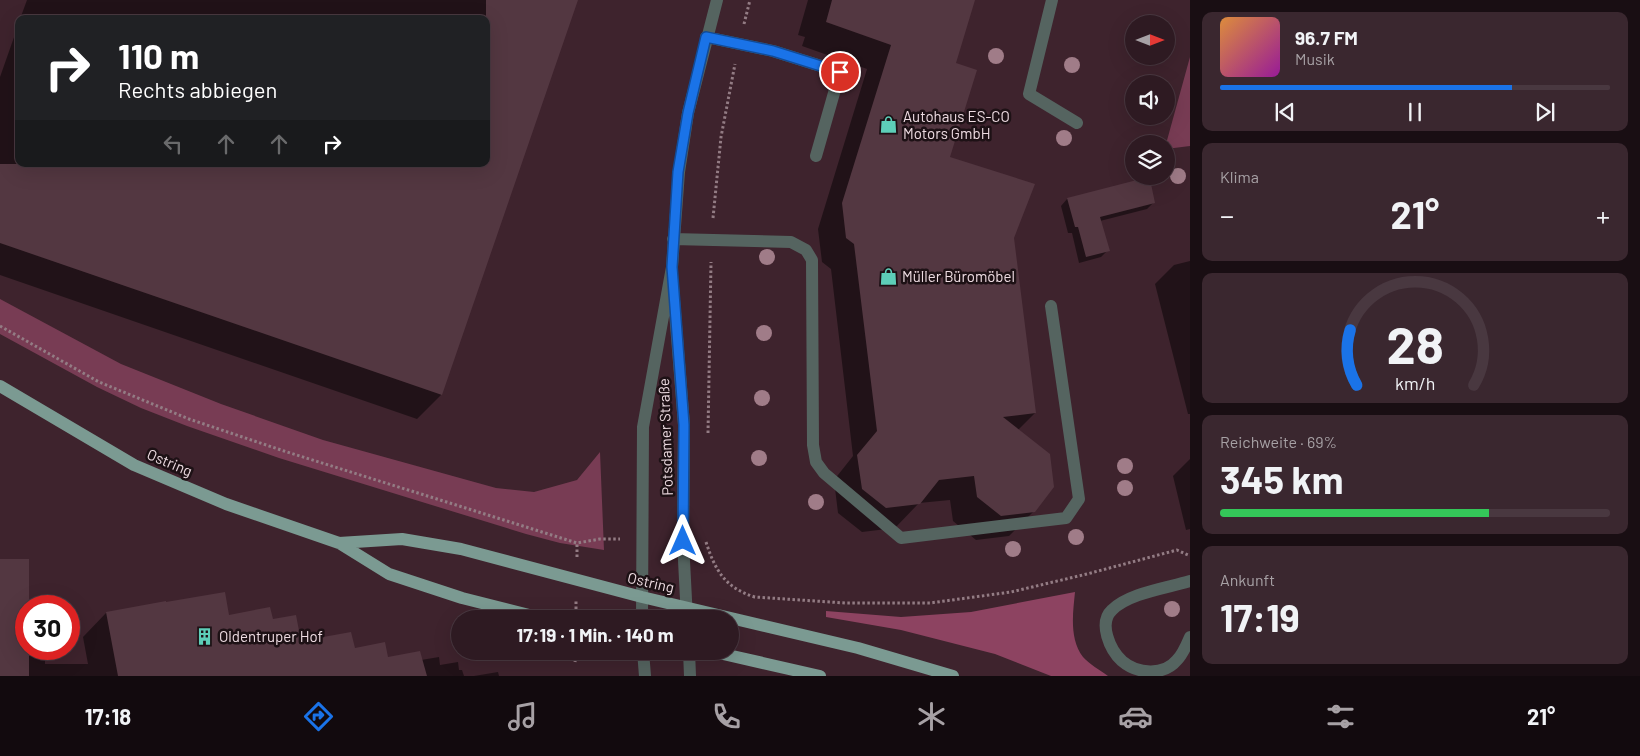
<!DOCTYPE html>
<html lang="de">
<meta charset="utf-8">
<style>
:root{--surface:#2e1a22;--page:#3a272f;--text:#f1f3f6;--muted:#a7a1a5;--line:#493840;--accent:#1a73e8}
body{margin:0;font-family:Barlow,sans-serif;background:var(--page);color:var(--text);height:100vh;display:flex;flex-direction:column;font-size:19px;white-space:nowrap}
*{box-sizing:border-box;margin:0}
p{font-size:16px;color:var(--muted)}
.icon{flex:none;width:28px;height:28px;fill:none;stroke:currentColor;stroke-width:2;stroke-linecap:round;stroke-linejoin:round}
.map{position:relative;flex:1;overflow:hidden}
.sheet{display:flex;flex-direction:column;gap:12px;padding:12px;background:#190e13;width:450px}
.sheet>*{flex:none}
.banner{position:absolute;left:15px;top:15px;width:475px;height:152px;border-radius:10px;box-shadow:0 5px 20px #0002,0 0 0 1px var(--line);background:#202124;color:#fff;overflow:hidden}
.needle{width:32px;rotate:90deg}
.tools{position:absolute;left:1125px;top:15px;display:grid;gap:10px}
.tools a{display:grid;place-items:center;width:50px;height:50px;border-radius:50%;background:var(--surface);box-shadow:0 5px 20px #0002,0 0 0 1px var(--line);font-size:25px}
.speed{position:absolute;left:15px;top:595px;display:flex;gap:10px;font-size:25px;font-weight:700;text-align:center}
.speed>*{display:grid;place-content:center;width:65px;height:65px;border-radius:50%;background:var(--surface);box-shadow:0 5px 20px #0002,0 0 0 1px var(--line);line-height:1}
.speed .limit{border:8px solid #d22;background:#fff;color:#111}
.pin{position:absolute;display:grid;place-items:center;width:42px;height:42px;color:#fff;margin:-21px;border:2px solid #fff;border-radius:50%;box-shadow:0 1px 5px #0007}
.me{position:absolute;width:55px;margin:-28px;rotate:0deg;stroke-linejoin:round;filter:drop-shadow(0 0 4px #0008)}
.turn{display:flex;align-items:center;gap:18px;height:105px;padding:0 20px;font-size:22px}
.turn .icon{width:65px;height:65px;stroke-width:2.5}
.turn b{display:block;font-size:35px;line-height:42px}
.lanes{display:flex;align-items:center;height:48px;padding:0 20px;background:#0003;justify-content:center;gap:25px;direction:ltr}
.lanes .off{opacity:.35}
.big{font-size:38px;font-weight:700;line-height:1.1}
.sheet .widget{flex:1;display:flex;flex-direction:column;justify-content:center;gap:8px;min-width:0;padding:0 18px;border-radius:10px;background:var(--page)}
.sheet .dial{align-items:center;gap:0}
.dial svg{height:130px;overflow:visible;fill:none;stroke:var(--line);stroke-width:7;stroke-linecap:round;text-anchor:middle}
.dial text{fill:var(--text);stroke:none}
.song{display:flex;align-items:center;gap:15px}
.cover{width:60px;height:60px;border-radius:8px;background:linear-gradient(135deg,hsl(30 70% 55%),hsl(300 70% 35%))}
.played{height:5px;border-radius:2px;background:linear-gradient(90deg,var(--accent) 75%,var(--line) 75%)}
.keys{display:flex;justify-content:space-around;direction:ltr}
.heat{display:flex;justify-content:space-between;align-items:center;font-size:28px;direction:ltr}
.charge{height:8px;border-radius:4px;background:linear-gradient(90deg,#34c759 69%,var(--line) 0)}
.trip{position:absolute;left:451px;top:610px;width:288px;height:50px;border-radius:25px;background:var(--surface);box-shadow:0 5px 20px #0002,0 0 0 1px var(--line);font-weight:700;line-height:50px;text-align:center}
.tab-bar{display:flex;height:80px;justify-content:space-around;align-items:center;background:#120a0e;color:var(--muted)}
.tab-bar .icon{width:35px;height:35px}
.tab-bar .active{color:var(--accent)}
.tab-bar b{font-size:22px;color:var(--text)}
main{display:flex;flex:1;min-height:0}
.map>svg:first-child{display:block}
.green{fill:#783c54}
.forest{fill:#8d4361}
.shadow{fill:#0007}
.building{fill:#533741}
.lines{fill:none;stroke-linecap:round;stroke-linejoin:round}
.path{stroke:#937c84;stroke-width:3;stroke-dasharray:2.5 2.5;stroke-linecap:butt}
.minor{stroke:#556460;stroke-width:12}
.major{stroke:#7b9a92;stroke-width:12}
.tree{fill:#a07c88}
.route-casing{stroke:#114b97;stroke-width:12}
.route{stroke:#1a73e8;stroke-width:9}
.labels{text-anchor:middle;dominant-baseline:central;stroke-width:5;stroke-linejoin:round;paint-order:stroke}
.poi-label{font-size:15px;fill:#eedce2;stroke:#1d1115;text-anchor:start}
.street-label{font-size:15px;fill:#eedce2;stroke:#1d1115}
</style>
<main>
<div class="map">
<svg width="1190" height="676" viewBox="0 0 1190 676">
<rect width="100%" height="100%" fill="#3e232d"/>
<path class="green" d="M1190 57V146L1166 149V144Z
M0 299 121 364 221 404 323 440 496 488 534 492 577 480 600 452 604 550 560 543 526 534 279 458 187 426 141 408 97 387 0 334Z"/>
<path class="forest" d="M1075 592C1073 613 1069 638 1083 657 1089 664 1100 670 1108 676H1051L995 654 901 630 826 617V611L901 617 971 612Z"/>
<path class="shadow" d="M27 0H577L441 395 417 419 0 275V77L19 23V164H486V19H20Z
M808 0H974L954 64 948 158 1013 238 1035 413 1018 430 1034 511 1009 536 976 540 953 521 950 500 919 503 895 528 862 532 838 513 834 480 853 456 831 269 822 262 818 229 867 69 802 46 805 37 798 35Z
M1067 199 1154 202 1147 209 1100 221 1108 250 1101 257 1079 263 1072 233H1068L1061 206Z
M1190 261V414H1188L1155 284 1174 265Z
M1190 459V529L1186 530 1173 476Z
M0 560 27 561 26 649H28V656L45 655V664H88L83 637 106 613 228 616 272 621 300 642 354 649 387 658 421 660 439 657 440 665 458 662 459 670H462L464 676H0Z
M498 672 499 676H474Z"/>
<path class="building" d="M486 0H578L442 395 0 243V164H486Z
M832 0H975L956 63 977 70 950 157 1035 184 1014 238 1036 413 1003 417 1050 454 1054 487 1035 512 1001 516 977 497 974 476 939 480 920 504 886 508 862 489 857 455 877 431 854 244 846 238 842 203 891 45 826 22Z
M1150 179 1155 203 1100 217 1110 251 1086 257 1078 227H1075L1067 198 1137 180V182Z
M0 559H29V606H26V649H29V676H0Z
M225 592 229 615 270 607 273 619 296 615 301 641 351 632 355 648 385 642 388 657 420 651 427 676H118L106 612 166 601V602Z"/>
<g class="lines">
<path class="path" d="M744 24 750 0
M713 218 721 137 735 64
M0 326 99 382 189 419 284 451 577 543 600 539H620
M708 433 711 262
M706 542C715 570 725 588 755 597L845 603H930L1011 592 1087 574 1177 550 1190 556
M577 557V543
M576 619V601
M575 662 576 651"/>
<path class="minor" d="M1052 0 1029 94 1077 123
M706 37 773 51 840 72 816 156
M673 239 791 242 806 250 812 260 813 445 816 462 824 473 901 538 1066 518 1079 499 1051 306
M673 287 684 425 683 541 687 619
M1190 581C1167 588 1129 593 1112 610 1098 623 1110 650 1122 661 1137 674 1164 676 1177 660 1183 654 1187 644 1190 637
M642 619 643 427 672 267 679 172 688 113 717 0
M643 651 645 676
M689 651 690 676"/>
<path class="major" d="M0 386 134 465 226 504 339 543 389 574 462 598 545 619
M339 543 402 539 461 549 642 597 858 648 953 676
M710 651 820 676"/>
</g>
<g class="tree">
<circle cx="996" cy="56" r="8"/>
<circle cx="1072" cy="65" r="8"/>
<circle cx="1064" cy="138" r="8"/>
<circle cx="1178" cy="176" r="8"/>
<circle cx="767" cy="257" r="8"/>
<circle cx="764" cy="333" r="8"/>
<circle cx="762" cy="398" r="8"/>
<circle cx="759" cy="458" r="8"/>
<circle cx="1125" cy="466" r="8"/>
<circle cx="1125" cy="488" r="8"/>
<circle cx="816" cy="502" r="8"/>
<circle cx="1076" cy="537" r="8"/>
<circle cx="1013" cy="549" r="8"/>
<circle cx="1172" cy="609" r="8"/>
</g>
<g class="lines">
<defs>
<path id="route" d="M683 541 684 425 672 267 678 172 688 113 706 37 773 51 840 72"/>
</defs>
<use href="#route" class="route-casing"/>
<use href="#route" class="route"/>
</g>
<defs>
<symbol id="shop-bare" viewBox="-9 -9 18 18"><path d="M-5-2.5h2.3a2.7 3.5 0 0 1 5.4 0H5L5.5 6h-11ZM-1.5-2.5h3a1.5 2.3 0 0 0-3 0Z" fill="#5dceb8" stroke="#1d1115" stroke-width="2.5" paint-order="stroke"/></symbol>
<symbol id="building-bare" viewBox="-9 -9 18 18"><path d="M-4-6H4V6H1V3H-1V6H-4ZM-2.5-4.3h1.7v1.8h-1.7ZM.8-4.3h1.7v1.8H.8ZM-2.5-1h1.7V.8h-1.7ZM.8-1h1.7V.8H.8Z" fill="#5dceb8" stroke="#1d1115" stroke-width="2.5" paint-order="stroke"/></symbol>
</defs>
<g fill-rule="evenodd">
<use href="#shop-bare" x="876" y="112" width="25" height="25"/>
<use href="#shop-bare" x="876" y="264" width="25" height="25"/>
<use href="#building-bare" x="192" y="624" width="25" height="25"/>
</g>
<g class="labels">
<g class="poi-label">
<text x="903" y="116">Autohaus ES-CO<tspan x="903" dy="17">Motors GmbH</tspan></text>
<text x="902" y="276">Müller Büromöbel</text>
<text x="219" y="636">Oldentruper Hof</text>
</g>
<g class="street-label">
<text transform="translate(665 437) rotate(-92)">Potsdamer Straße</text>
<text transform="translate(170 462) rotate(23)">Ostring</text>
<text transform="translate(651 582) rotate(13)">Ostring</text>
</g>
</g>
</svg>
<div class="tools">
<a><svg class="needle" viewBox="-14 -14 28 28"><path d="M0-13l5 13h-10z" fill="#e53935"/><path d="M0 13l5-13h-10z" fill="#a7a1a5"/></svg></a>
<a><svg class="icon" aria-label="sound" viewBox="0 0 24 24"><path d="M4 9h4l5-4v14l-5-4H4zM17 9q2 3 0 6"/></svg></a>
<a><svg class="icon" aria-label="layers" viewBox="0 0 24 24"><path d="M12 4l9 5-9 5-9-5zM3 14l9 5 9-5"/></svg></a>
</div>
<div class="speed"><div class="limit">30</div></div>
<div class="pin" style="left:840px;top:72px;background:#d93025"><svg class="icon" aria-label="arrive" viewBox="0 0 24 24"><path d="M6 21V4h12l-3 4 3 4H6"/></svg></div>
<svg class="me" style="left:683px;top:541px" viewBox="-20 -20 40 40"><path d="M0-17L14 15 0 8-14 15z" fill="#1a73e8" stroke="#fff" stroke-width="4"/></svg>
<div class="trip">17:19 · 1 Min. · 140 m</div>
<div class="banner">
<div class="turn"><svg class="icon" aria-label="right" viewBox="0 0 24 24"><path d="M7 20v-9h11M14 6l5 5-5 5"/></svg><div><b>110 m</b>Rechts abbiegen</div></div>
<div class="lanes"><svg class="icon off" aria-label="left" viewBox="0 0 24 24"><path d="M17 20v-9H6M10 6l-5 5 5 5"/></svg><svg class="icon off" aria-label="ahead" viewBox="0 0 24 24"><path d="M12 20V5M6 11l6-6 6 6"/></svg><svg class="icon off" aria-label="ahead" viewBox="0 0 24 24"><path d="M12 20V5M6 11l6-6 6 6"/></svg><svg class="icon" aria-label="right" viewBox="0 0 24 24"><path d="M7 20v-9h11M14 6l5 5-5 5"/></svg></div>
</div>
</div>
<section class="sheet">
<div class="widget">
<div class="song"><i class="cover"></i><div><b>96.7 FM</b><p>Musik</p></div></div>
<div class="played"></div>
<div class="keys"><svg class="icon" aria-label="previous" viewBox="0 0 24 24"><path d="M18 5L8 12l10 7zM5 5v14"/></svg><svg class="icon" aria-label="pause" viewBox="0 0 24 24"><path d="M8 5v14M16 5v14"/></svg><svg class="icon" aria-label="next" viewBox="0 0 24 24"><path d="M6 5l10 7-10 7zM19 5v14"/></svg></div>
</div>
<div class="widget"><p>Klima</p>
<div class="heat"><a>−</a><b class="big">21°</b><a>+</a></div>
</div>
<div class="widget dial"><svg viewBox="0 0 100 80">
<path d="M14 69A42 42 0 1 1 86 69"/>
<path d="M14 69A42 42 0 0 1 10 35" stroke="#1a73e8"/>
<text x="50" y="56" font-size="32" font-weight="700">28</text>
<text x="50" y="72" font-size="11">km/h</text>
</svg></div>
<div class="widget"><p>Reichweite · 69%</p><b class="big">345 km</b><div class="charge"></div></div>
<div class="widget"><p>Ankunft</p><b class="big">17:19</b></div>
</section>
</main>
<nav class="tab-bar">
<b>17:18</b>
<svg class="icon active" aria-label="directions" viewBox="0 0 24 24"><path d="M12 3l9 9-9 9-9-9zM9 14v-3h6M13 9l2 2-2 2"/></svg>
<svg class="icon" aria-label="music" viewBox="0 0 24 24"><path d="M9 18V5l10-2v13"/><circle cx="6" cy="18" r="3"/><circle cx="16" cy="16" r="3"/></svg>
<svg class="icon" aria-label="phone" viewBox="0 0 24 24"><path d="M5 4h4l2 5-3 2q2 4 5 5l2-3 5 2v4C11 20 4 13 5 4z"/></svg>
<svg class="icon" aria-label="climate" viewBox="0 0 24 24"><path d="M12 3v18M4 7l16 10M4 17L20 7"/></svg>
<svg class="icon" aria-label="car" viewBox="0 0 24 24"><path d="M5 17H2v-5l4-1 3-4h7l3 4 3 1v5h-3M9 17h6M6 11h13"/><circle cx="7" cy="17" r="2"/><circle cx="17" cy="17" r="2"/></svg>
<svg class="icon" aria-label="filters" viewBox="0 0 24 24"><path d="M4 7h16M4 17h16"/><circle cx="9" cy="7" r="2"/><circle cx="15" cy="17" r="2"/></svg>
<b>21°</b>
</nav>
